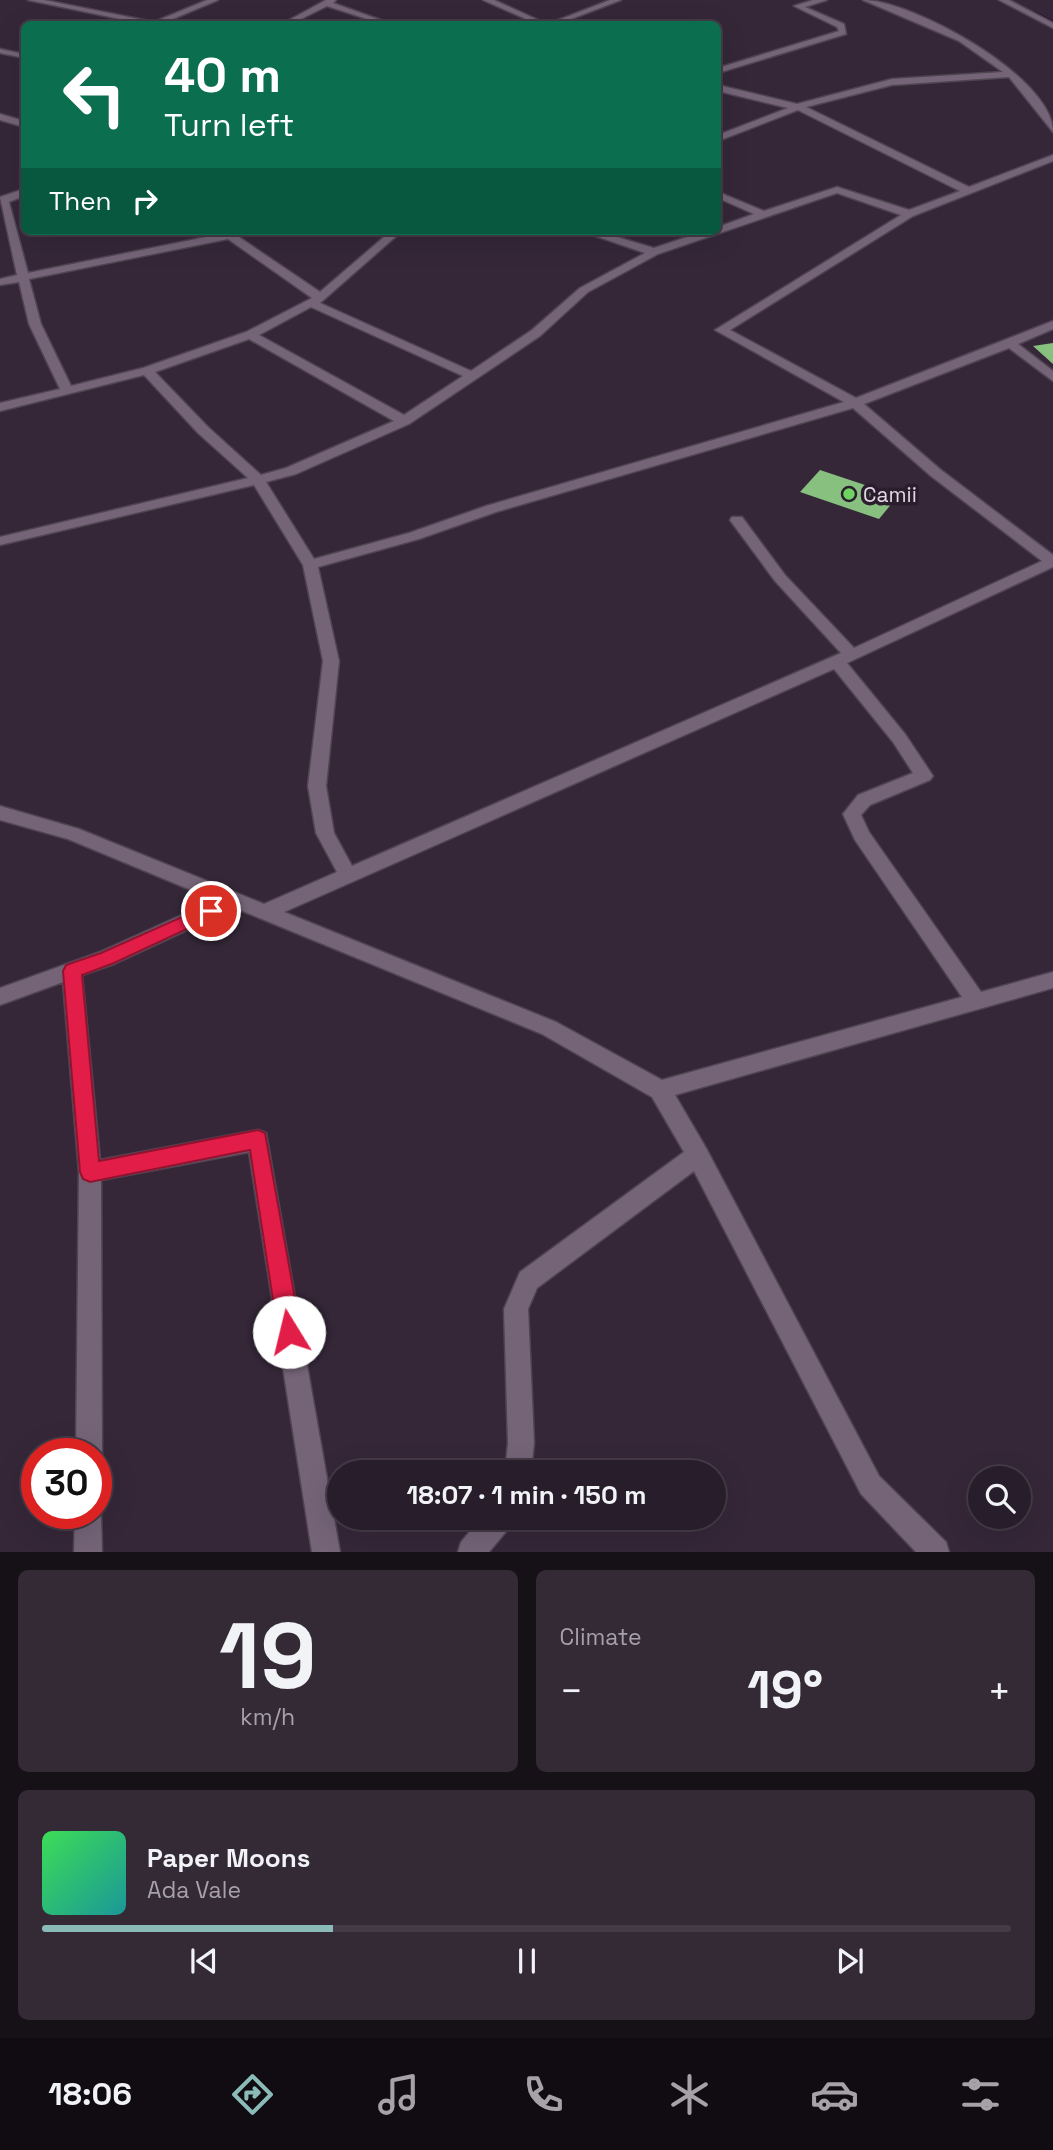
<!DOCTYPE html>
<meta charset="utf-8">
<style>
:root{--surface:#281d2a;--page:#342a36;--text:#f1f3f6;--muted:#a5a2a8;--line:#443b47;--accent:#8bbbb9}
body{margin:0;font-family:"Space Grotesk",sans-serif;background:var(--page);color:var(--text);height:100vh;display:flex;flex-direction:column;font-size:26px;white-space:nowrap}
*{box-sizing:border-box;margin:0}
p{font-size:23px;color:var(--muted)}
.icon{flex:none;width:38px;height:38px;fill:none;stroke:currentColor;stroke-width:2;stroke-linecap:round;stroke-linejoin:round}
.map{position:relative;height:1552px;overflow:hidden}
.panel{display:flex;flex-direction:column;gap:18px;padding:18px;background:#161017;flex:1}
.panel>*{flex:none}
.hud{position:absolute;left:21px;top:21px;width:700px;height:214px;border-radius:10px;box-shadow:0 7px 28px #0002,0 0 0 2px var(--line);background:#0b6e4f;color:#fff;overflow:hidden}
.tools{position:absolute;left:968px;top:1466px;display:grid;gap:14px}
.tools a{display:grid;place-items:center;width:63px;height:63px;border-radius:50%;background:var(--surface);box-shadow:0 7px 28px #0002,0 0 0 2px var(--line);font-size:35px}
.speed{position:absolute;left:21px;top:1438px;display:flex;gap:14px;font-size:35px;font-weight:700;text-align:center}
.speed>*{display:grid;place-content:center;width:91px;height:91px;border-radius:50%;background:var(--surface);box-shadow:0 7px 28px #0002,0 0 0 2px var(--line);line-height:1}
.speed .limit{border:10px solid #d22;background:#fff;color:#111}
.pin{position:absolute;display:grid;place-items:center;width:60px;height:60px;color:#fff;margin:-30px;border:4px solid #fff;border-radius:50%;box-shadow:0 2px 7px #0007}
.me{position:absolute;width:77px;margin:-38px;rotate:351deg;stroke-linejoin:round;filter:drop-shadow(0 0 5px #0008)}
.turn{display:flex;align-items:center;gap:24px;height:147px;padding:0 28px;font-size:32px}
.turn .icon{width:91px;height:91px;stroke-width:2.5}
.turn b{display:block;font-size:49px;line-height:60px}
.then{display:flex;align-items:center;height:66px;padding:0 28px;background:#0003;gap:14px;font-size:26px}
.big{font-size:52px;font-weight:600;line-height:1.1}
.panel .widget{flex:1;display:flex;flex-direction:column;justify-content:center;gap:10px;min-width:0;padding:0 24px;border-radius:10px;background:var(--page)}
.panel .dial{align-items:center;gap:0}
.dial b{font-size:91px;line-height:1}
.song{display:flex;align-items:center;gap:21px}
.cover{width:84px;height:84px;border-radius:10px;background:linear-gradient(135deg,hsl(130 70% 55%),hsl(180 70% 35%))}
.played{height:7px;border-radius:4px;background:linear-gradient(90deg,var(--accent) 30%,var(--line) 30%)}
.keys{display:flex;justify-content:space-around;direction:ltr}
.heat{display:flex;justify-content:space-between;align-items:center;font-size:38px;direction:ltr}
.panel .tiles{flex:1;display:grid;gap:18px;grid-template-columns:1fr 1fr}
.widget:last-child{grid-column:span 2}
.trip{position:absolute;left:327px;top:1460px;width:399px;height:70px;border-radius:35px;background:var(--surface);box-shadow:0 7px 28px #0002,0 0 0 2px var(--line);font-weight:600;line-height:70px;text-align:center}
.menu{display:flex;height:112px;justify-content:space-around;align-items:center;background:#100c11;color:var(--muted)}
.menu .icon{width:49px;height:49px}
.menu .current{color:var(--accent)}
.menu b{font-size:32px;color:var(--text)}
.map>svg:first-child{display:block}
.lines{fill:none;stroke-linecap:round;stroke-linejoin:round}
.stream{stroke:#27032d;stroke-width:4.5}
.building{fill:#87c07f}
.street-casing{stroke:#504452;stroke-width:3}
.street{fill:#756478;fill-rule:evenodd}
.route{fill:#e11d48;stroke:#92132f;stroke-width:2}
.poi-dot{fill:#6ed361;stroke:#2b1d2e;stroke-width:2.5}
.labels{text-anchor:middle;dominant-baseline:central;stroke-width:7;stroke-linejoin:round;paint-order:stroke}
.far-poi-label{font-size:21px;fill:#e2d9e4;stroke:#2b1d2e;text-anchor:start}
</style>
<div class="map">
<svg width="1053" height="1552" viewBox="0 0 1053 1552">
<rect width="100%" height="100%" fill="#352738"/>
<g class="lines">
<path class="stream" d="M1033 13 1053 23"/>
</g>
<path class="building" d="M1053 343V364L1033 346Z
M820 470 898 496 879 519 800 492Z"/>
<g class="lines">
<defs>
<path id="street" d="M28 0H44L154 22 207 0H218L161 24H144Z
M326 0H336L333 3 392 24H382L327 6 291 24H282Z
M483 0H494L547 24H537Z
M610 0H621L558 24H548Z
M813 0H827L805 7 844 24 846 34 718 73V68L839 31 837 27 794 6Z
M863 0C912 0 1053 77 1053 132L1009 77 892 85 806 107 969 187 1053 155V161L913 216 730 330 856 398 1053 321V329L1018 344 1053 371V381L1009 348 864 404 941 470 1053 555V567L847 663 905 734 933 776 930 780 870 805 861 815 869 832 981 992 1053 972V988L675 1095 706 1148 879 1476 946 1542 949 1552H916L861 1494 694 1171 537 1288 528 1309 534 1443 531 1472H505L508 1443 504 1309 520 1272 684 1152 652 1097 542 1034 235 908 114 964 82 975 100 1160 258 1130 266 1133 340 1552H312L249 1152 101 1180 102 1454 96 1464V1454H76L79 1172 63 982 0 1005V988L100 952 215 900 68 839 0 820V806L79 829 264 904 337 872 316 833 308 786 323 661 303 565 254 485 0 545V537L248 478 198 433 144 375 0 411V403L60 389 29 324 19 282 0 285V279L17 275 0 197 24 189V196L9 202 28 273 221 234 218 231H230L320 292 391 231H402L320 303 471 371 532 330 580 288 645 253 581 231H597L654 248 705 231H718V227L754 214 718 198V192L764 211 837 187 909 210 960 191 798 110 718 141V135L788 108 718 91V85L797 104 892 79 1003 72 959 41ZM837 193 901 215 715 330 844 402 486 506 409 533 314 559 266 482 296 474 409 424 540 336 588 292 658 254ZM228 239 312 298 246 332 143 368 71 386 41 324 29 279ZM311 307 463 376 404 415 259 335ZM249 339 394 421 286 468 261 475 208 427 155 372ZM853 408 931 476 1042 561 854 648 785 575 742 517H732L730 520 775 581 841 653 352 866 334 833 326 786 339 661 318 567 419 539 496 512ZM834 669 893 742 913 773 858 795 843 814 855 840 962 997 662 1080 556 1022 284 912Z
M999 0H1009L1053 23V28Z
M0 49 24 54V58L0 53Z
M0 114 24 121V127L0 120Z
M96 1504 101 1514 102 1552H74L75 1514H96Z
M482 1517H513L510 1527 489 1552H458L461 1542Z"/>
</defs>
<use href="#street" class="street-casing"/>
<use href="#street" class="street"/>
</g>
<path class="route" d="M211 904 217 906 220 911 217 915 114 963 82 975 99 1161 258 1130 265 1133 301 1332 297 1340 289 1343 282 1340 278 1332 250 1150 90 1182 83 1179 80 1172 63 971 66 965 101 953Z"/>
<circle class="poi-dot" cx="849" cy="494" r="7"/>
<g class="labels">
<g class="far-poi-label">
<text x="863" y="494">Camii</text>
</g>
</g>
</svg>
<div class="tools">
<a><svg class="icon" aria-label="search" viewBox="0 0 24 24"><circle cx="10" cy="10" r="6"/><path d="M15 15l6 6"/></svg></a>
</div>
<div class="speed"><div class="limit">30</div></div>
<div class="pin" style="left:211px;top:911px;background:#d93025"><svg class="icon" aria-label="arrive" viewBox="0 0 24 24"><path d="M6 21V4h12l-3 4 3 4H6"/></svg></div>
<svg class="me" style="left:289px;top:1332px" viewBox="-20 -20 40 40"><circle r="19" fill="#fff"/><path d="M0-13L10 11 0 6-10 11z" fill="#e11d48"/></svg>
<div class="trip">18:07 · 1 min · 150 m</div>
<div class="hud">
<div class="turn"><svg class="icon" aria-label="left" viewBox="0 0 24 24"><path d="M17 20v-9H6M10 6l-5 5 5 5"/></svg><div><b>40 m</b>Turn left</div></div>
<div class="then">Then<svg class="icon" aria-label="right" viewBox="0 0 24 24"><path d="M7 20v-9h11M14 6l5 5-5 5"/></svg></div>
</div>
</div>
<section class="panel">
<div class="tiles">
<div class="widget dial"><b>19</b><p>km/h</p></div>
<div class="widget"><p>Climate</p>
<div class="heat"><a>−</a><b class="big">19°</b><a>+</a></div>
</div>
<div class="widget">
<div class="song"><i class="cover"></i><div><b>Paper Moons</b><p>Ada Vale</p></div></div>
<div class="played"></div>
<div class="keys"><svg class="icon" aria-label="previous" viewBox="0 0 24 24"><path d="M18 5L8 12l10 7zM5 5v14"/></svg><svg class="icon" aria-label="pause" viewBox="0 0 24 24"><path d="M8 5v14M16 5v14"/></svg><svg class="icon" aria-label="next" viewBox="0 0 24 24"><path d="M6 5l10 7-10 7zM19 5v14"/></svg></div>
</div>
</div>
</section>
<nav class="menu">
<b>18:06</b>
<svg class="icon current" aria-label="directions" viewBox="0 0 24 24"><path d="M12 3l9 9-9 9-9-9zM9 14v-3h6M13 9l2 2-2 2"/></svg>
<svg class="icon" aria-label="music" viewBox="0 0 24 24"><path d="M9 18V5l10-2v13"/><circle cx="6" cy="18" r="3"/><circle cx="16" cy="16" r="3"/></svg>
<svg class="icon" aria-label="phone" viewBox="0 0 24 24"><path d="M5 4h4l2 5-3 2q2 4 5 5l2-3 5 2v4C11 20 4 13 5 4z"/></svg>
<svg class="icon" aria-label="climate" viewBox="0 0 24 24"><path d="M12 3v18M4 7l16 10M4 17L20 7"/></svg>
<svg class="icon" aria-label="car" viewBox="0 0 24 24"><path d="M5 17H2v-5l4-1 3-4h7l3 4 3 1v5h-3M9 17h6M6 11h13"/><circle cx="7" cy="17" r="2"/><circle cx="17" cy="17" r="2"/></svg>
<svg class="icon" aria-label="filters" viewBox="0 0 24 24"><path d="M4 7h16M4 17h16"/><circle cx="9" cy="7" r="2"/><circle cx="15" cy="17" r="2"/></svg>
</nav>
